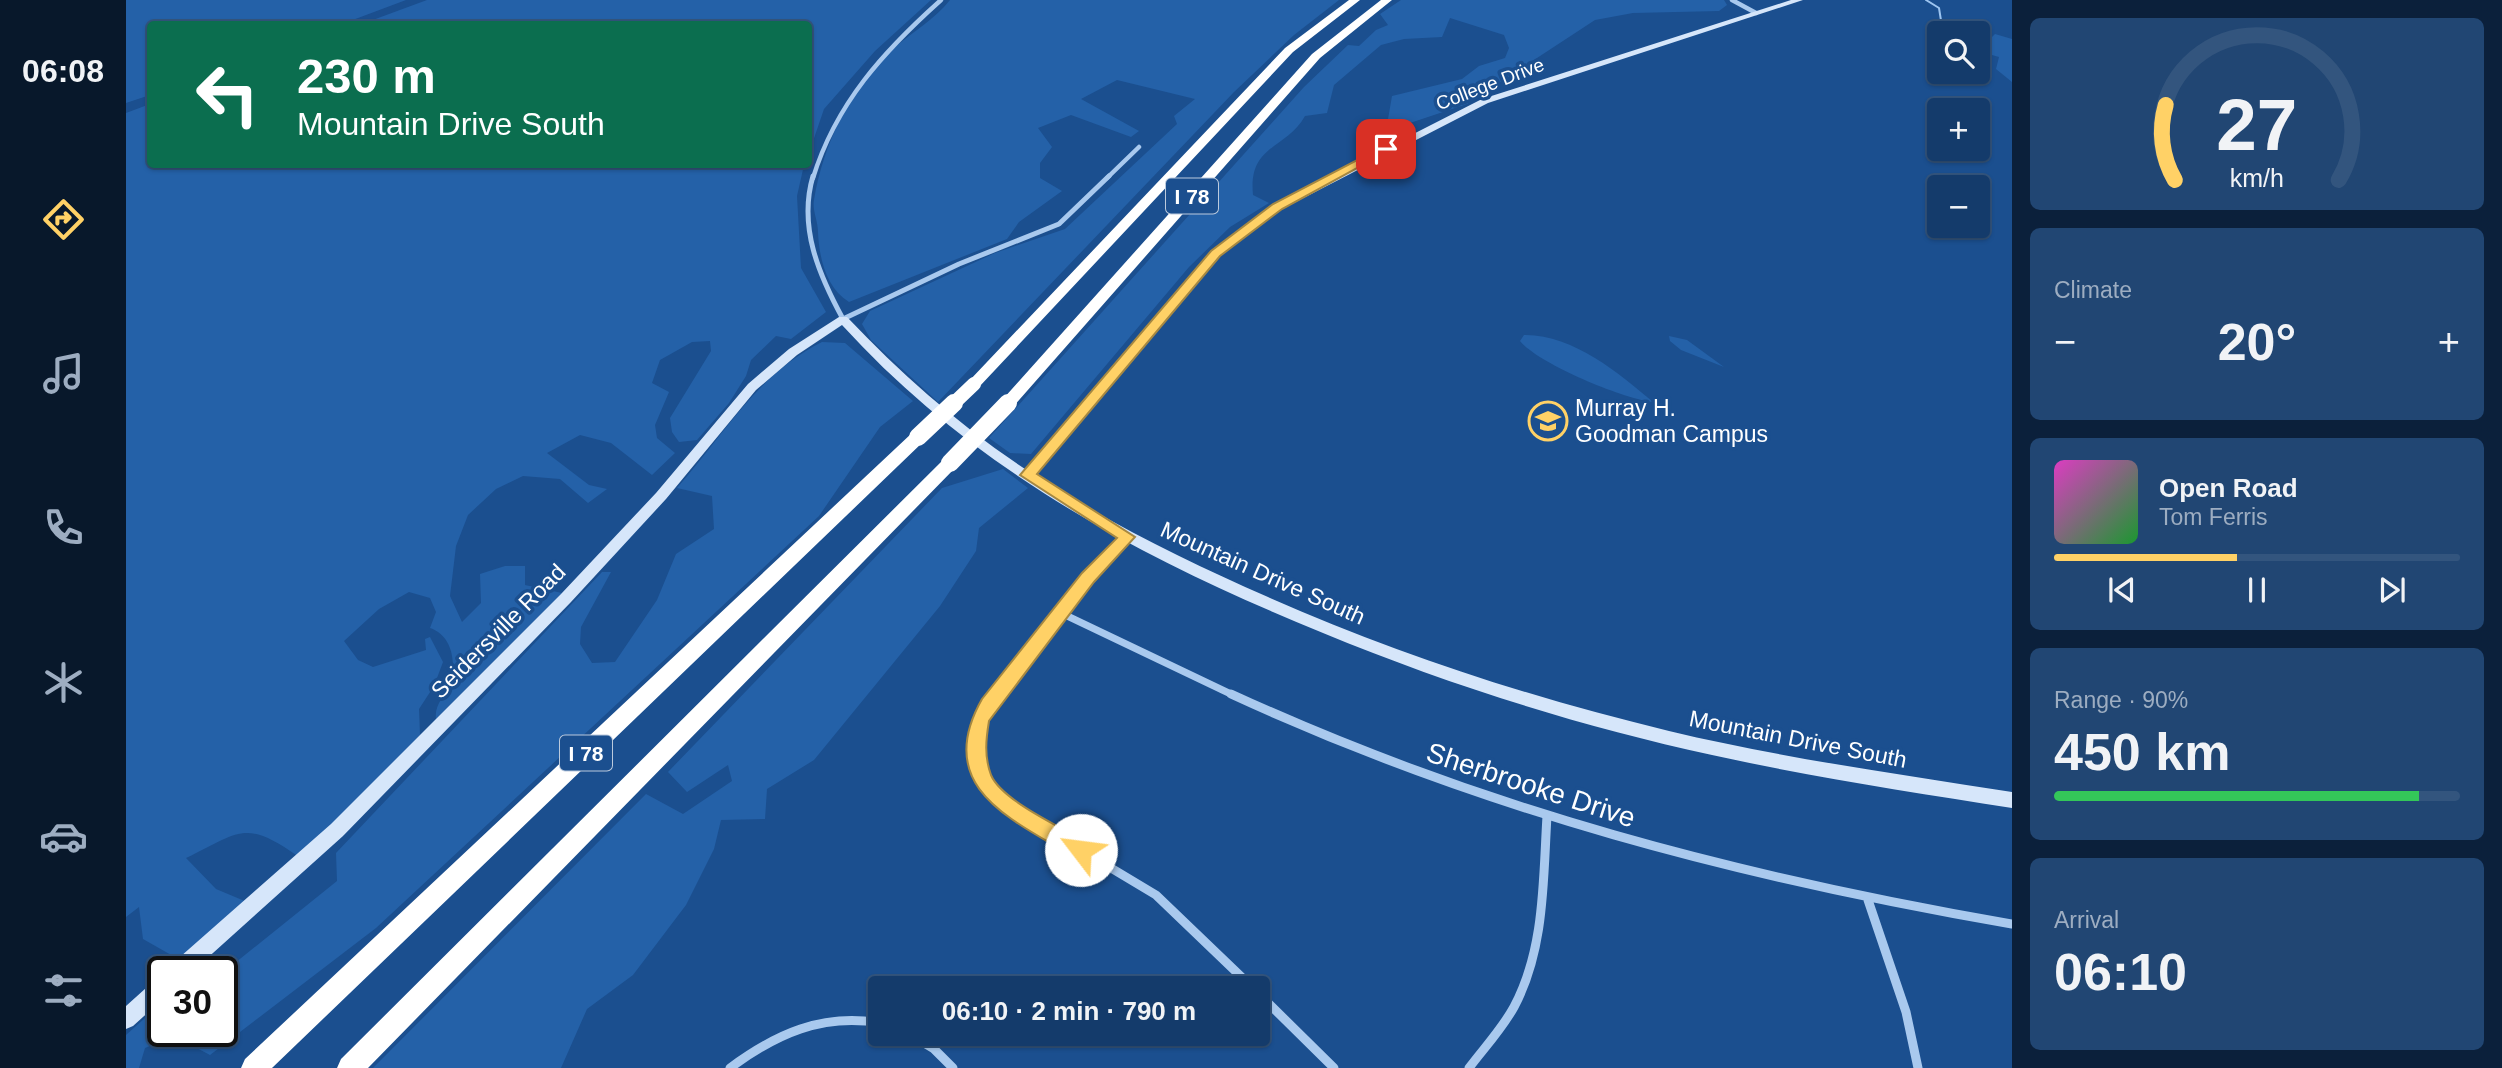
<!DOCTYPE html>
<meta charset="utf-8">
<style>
:root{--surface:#143b6b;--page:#214673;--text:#f1f3f6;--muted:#9dadc1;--line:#33557e;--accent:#ffd166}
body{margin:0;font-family:Helvetica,sans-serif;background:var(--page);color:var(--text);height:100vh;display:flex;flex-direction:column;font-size:26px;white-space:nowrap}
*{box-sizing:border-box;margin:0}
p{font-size:23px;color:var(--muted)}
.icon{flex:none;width:38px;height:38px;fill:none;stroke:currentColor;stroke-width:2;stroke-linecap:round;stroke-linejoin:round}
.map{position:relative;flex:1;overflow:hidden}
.details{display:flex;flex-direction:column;gap:18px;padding:18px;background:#0b203b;width:490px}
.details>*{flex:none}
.guide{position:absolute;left:21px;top:21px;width:665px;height:147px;border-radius:7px;box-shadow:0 2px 5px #0004,0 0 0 2px var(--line);background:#0b6e4f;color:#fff;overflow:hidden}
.fabs{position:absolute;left:1801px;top:21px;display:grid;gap:14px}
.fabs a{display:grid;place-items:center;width:63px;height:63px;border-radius:7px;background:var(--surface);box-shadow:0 2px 5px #0004,0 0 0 2px var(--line);font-size:35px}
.speed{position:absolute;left:21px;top:956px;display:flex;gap:14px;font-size:35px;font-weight:700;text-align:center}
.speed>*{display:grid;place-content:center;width:91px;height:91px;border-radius:50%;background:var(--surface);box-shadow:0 2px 5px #0004,0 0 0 2px var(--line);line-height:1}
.speed .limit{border:4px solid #111;border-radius:10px;background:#fff;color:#111}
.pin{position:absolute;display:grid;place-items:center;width:60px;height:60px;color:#fff;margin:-30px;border-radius:14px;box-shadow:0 4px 10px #0006}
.me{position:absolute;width:77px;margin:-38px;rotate:300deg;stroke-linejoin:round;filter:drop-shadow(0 0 5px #0008)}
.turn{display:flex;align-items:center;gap:24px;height:147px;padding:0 35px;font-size:32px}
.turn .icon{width:91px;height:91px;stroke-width:2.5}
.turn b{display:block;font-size:49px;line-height:60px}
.big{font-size:52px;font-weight:700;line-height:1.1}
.details .tile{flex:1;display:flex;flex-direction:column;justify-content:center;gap:10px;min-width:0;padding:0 24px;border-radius:10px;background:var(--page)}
.details .dial{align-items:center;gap:0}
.dial svg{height:182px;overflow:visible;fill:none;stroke:var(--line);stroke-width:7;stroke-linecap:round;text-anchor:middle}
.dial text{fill:var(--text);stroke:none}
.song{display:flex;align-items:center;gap:21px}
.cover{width:84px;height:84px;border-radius:10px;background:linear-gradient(135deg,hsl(310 70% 55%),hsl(130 70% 35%))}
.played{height:7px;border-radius:4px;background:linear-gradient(90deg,var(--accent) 45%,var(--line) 45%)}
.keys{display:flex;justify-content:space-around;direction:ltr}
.heat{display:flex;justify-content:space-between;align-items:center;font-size:38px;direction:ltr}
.charge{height:10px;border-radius:5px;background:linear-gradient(90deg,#34c759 90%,var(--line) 0)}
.trip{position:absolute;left:742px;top:976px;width:402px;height:70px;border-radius:7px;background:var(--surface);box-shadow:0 2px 5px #0004,0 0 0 2px var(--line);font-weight:700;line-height:70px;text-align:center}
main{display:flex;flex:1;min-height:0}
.tab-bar{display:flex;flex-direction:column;width:126px;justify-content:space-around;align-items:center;background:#08182b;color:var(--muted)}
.tab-bar .icon{width:49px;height:49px}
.tab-bar .on{color:var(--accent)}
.tab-bar b{font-size:32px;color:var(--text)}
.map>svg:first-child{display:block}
.green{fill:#2461a8}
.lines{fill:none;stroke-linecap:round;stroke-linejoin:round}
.stream{stroke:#9cc4f0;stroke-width:2}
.street-far3{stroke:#a9c9ee;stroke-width:4.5}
.street-far2{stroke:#a9c9ee;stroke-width:5}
.street-far1{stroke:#a9c9ee;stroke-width:7}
.street{stroke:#a9c9ee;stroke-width:9}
.secondary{fill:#d6e6fa;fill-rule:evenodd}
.highway{fill:#fff;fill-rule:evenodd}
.highway-bridge-far1{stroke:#fff;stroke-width:14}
.highway-bridge{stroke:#fff;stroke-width:18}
.route{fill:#ffd166;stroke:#a68842;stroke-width:2}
.labels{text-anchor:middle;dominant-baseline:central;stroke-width:7;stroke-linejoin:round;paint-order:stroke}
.far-street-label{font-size:19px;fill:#fff;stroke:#1b4f8f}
.shield{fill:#1b4f8f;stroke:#bbcadd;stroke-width:2}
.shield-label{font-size:21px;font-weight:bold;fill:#fff}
.poi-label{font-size:23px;fill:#fff;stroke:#1b4f8f;text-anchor:start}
.street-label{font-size:23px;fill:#fff;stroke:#1b4f8f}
.near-street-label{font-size:28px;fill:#fff;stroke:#1b4f8f}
</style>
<main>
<nav class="tab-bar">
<b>06:08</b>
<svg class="icon on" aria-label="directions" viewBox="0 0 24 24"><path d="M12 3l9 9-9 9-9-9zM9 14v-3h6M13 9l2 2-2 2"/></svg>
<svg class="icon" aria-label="music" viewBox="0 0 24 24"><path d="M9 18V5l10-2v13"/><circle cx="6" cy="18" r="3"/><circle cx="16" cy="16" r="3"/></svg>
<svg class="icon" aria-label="phone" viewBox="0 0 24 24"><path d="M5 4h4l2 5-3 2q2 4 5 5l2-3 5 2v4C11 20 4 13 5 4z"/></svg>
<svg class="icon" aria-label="climate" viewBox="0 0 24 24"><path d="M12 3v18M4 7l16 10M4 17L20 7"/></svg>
<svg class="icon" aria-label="car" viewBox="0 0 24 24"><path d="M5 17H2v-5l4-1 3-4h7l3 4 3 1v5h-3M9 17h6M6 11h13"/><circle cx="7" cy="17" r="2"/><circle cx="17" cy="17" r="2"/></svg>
<svg class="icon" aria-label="filters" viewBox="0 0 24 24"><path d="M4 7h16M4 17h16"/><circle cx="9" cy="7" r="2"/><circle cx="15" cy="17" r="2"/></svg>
</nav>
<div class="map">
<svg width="1886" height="1068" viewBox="0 0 1886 1068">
<rect width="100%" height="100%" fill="#1b4f8f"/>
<path class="green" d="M0 0H280L216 24H24V95L0 103Z
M301 0H805L749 51 698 109 683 153 682 24H236Z
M824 0H1213L1168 35 1108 92 812 402 745 340 736 324 744 311 869 253 939 229 1051 124 1048 116 1069 99 991 80 955 99 1013 131 1005 137 945 115 912 128 926 147 914 163V178L936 191 893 222 881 239 723 302C700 288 693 257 692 232 692 221 686 210 688 200 697 145 725 86 767 49 785 33 809 19 824 0Z
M1275 0H1598L1601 5 1593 11 1507 13 1469 20 1341 104 1269 128 1261 125 1266 96 1336 79 1353 66 1379 58 1383 48 1378 35 1324 18 1316 37 1278 39 1255 45 1208 85 1201 113 1179 116C1160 150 1122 144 1127 195L1143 203 1104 227 1063 267 905 454 884 453 863 438 1178 87 1222 45 1233 46 1250 30 1262 25 1254 14Z
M1869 34 1886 39V82L1870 69 1873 57 1852 51Z
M24 104V164L678 165 671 196 675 268 700 312 665 339 650 336 625 360 620 376 603 403 571 440 553 442 546 432 544 418 585 351 584 341 566 342 534 360 526 383 543 392 529 425 531 438 549 453 526 475 485 443 454 435 421 453 463 485 481 489 462 503 434 479 397 476 370 489 342 515 330 546 324 596 336 622 355 603 354 574 379 566H399V585L436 593 310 719C308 704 319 697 324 684 331 663 326 635 304 628L310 612 304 598 283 592 253 609 218 641 232 660 247 667 300 650 299 639 304 637 317 662 308 686 293 709 294 735 173 857C119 819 115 831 60 858L90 889 121 902 54 960 17 939 13 907 0 917V113Z
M1398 335C1446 334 1493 373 1527 402 1498 399 1413 364 1394 341Z
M1543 336 1561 340 1598 367 1555 350 1544 341Z
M696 342 719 343 787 401 754 427 693 516 250 928 84 1055 48 1036 19 1048 13 1068H0V1035L37 1002V1031H96V971H70L73 969 99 971 211 881 210 853 476 572H485L455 627 454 644 466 663 489 662 531 600 550 554 588 529 586 496 551 488C598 435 630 375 696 342Z
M877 469 902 488 853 528 850 551 814 606 688 760 641 789 639 819 595 820 588 849 560 905 507 975 461 1009 435 1068H247L520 794 557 814 606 781 602 765 561 792 542 772 816 488Z"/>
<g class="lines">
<path class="stream" d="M1800 0 1813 8 1817 33"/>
<path class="street-far3" d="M1606 0 1630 13
M687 178C710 103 758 51 815 0
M981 178 1013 147"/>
<path class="street-far2" d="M687 176C672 227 693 275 717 319L833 264 933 224 983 176"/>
<path class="street-far1" d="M935 613 1109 696
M869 696 941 602 1001 537"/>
<path class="street" d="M870 694C845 736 839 763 875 802L1030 895 1128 989
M1105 694C1357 810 1614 877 1886 924
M1742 900 1780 1012 1792 1068
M1132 993 1208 1068
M783 1034 808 1049 827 1068
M604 1068C650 1034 696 1013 754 1023
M1343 1068C1358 1048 1376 1029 1388 1007 1419 949 1417 880 1421 816"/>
<path class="secondary" d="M1665 0H1677L1362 103 1156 209 1094 256 909 475C982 523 1062 562 1142 597 1271 654 1406 698 1543 731 1656 758 1771 774 1886 792V808C1786 792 1685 777 1586 755 1453 726 1323 685 1197 633 1016 559 849 471 716 325L671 355 630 390 540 499 445 602 217 836 67 971H43L46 964 205 824 435 594 530 493 622 384 663 349 713 317H721C775 374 833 425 899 469L1086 252 1148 205 1356 99Z
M37 976V999L7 1026 0 1029V1006L30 979Z"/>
<path class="highway" d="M1223 0H1234L1167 52 853 387H843L840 384 843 381 1159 48Z
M1255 0H1266L1194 58 887 407H877L874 403 877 399 1186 54Z
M792 432 800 437 798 441 146 1068H115L119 1059 786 433Z
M824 457 832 463 830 467 242 1068H211L215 1059 818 459Z"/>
<path class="highway-bridge-far1" d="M826 405 848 384
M880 405 882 403"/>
<path class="highway-bridge" d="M792 437 828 403
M824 463 882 403"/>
</g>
<path class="route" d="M1256 147 1266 149 1156 209 1094 256 911 474 1009 537 968 582 863 721C860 739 858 756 865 775 876 801 937 828 962 843L965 850 962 857 955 860 948 857C885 819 806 787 856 699L956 573 991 538 894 475 1085 251 1147 204Z"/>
<defs>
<symbol id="university-ring" viewBox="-11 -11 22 22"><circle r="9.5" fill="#1b4f8f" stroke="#ffd166" stroke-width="1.5"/><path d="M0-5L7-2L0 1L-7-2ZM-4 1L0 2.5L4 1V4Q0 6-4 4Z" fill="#ffd166"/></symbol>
</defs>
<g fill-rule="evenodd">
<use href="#university-ring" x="1400" y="399" width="44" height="44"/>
</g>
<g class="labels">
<g class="far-street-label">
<text transform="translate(1364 84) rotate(-21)">College Drive</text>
</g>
<g class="shield">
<rect x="1040" y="178.5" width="52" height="35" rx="5"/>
<rect x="434" y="735.5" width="52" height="35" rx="5"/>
</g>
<g class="shield-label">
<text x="1066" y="196">I 78</text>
<text x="460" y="753">I 78</text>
</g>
<g class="poi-label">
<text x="1449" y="408">Murray H.<tspan x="1449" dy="26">Goodman Campus</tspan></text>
</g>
<g class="street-label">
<text transform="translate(1137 573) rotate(24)">Mountain Drive South</text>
<text transform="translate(372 631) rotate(-45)">Seidersville Road</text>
<text transform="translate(1672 739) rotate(11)">Mountain Drive South</text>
</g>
<g class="near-street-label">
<text transform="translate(1405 785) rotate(18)">Sherbrooke Drive</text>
</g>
</g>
</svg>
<div class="fabs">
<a><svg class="icon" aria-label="search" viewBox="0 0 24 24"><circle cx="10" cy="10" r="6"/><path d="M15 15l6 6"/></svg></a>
<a>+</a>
<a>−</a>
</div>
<div class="speed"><div class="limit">30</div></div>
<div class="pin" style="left:1260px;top:149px;background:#d93025"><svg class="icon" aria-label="arrive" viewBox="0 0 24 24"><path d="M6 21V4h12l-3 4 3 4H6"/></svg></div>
<svg class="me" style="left:955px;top:850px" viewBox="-20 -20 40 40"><circle r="19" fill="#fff"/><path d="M0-13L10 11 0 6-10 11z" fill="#ffd166"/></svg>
<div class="trip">06:10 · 2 min · 790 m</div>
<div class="guide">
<div class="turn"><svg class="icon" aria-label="left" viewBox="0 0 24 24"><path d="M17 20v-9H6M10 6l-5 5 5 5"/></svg><div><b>230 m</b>Mountain Drive South</div></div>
</div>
</div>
<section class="details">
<div class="tile dial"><svg viewBox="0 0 100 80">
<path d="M14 69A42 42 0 1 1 86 69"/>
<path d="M14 69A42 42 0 0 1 10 36" stroke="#ffd166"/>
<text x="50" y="56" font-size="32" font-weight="700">27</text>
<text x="50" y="72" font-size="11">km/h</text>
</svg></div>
<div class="tile"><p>Climate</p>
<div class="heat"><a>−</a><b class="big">20°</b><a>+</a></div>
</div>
<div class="tile">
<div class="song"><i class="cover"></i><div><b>Open Road</b><p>Tom Ferris</p></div></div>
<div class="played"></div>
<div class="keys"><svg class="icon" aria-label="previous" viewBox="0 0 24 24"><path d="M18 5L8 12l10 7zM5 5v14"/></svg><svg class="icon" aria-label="pause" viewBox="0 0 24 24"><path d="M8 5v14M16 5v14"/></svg><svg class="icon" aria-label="next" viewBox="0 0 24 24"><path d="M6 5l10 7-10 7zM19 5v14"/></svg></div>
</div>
<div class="tile"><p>Range · 90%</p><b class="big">450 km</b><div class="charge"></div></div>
<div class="tile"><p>Arrival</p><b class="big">06:10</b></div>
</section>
</main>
